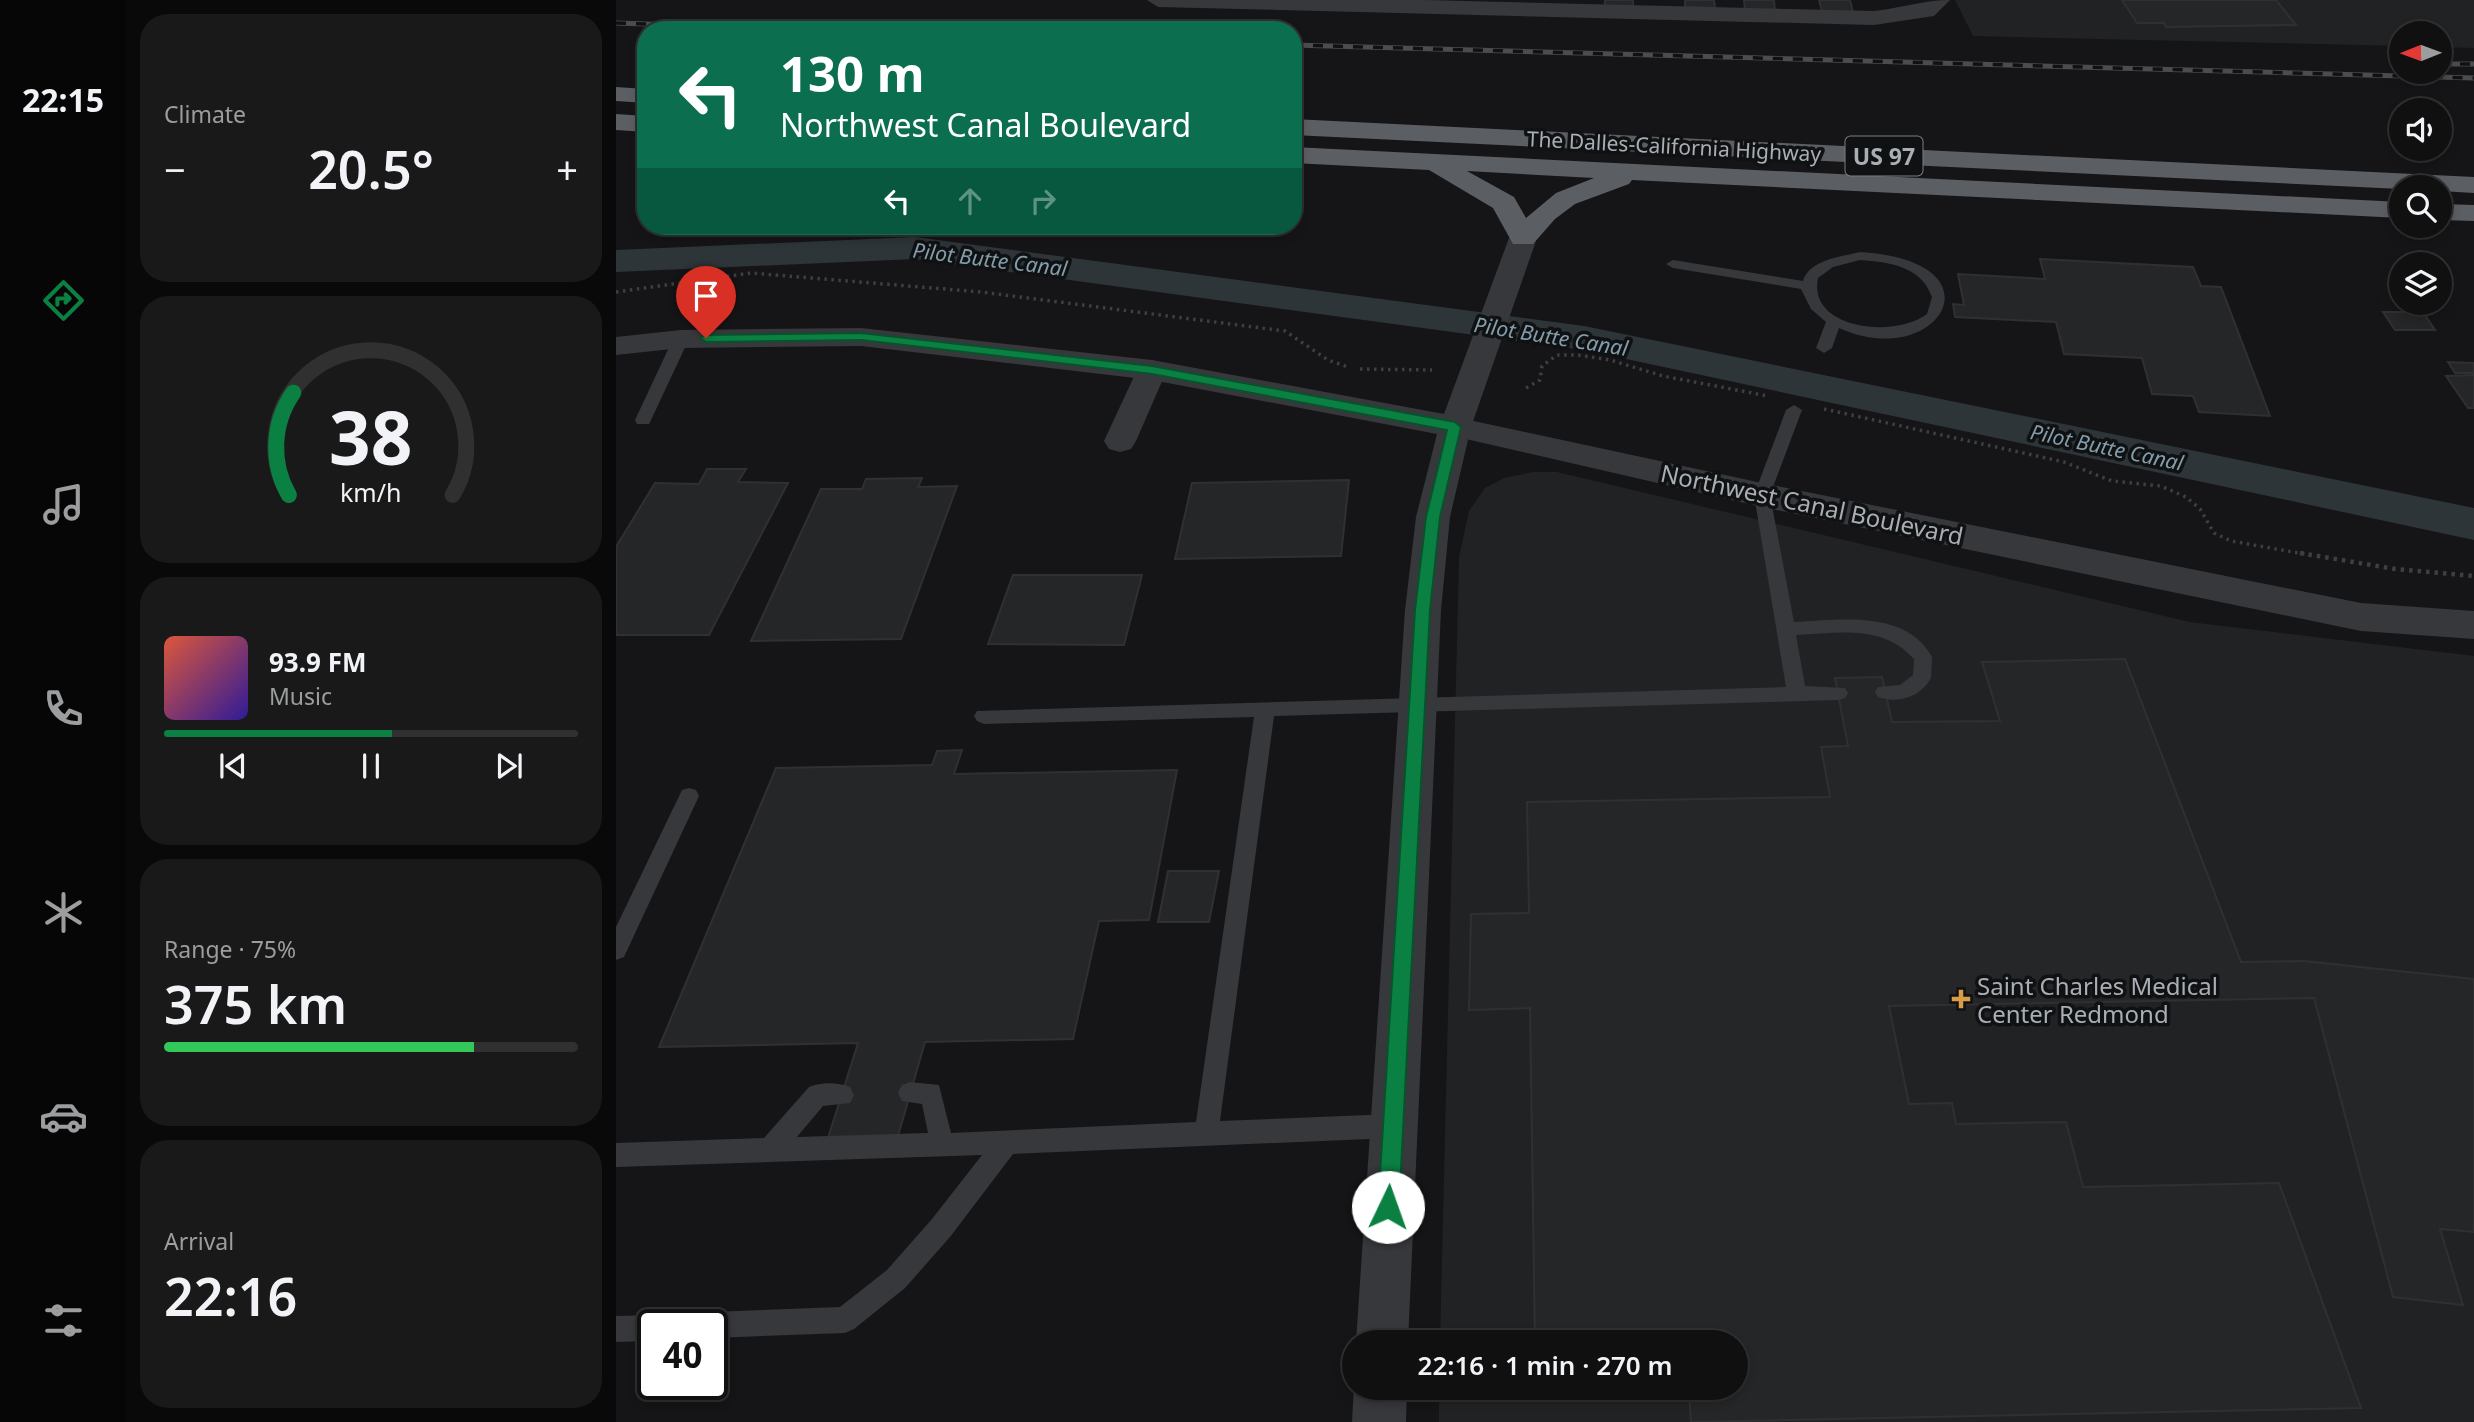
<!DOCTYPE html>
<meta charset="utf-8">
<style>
:root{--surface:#101011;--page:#19191a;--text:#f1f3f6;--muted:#9c9d9f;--line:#303031;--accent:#0b8043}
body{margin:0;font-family:"Noto Sans",sans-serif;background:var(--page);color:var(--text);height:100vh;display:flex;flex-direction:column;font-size:26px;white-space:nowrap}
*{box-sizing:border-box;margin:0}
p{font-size:23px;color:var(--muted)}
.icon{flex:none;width:38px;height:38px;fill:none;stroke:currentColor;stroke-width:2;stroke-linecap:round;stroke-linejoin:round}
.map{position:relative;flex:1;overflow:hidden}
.panel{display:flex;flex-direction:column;gap:14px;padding:14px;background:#090909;width:490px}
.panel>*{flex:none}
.hud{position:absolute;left:21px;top:21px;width:665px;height:214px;border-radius:28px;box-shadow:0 4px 10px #0003,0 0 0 2px var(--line);background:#0b6e4f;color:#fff;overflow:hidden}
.needle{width:46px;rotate:269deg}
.buttons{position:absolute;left:1773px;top:21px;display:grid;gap:14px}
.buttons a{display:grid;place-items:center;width:63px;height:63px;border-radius:50%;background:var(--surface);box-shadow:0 4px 10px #0003,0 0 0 2px var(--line);font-size:35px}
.speed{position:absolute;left:21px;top:1309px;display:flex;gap:14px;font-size:35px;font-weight:700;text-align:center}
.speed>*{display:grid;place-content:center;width:91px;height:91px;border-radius:50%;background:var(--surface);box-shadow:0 4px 10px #0003,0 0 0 2px var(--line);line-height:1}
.speed .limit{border:4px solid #111;border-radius:10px;background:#fff;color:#111}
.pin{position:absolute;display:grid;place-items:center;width:60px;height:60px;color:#fff;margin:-72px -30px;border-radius:50% 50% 50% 0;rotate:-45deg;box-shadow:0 0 7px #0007}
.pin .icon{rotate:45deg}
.me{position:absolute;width:77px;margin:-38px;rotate:3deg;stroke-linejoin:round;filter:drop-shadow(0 0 5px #0008)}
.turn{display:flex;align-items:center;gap:24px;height:147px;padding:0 28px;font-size:32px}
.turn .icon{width:91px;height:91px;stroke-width:2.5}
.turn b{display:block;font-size:49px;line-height:60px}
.lanes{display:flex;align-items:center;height:66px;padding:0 28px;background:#0003;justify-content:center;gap:35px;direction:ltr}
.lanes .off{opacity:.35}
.big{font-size:52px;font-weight:600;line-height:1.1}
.panel .tile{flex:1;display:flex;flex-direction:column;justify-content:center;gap:10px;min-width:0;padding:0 24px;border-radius:28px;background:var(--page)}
.panel .dial{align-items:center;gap:0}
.dial svg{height:182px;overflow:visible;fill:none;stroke:var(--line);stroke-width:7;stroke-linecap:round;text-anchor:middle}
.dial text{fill:var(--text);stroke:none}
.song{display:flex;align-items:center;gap:21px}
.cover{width:84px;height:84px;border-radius:10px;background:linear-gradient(135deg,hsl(10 70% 55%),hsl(250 70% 35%))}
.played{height:7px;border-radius:4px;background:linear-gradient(90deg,var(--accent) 55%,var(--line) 55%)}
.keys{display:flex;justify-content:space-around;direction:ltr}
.heat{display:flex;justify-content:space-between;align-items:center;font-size:38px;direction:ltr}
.charge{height:10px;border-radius:5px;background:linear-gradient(90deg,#34c759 75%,var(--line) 0)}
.trip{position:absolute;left:726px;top:1330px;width:406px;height:70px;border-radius:35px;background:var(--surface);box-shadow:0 4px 10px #0003,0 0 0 2px var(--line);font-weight:600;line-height:70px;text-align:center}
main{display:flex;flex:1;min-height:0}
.menu{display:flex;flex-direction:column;width:126px;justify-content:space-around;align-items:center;background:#060607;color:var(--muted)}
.menu .icon{width:49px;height:49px}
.menu .on{color:var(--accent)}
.menu b{font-size:32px;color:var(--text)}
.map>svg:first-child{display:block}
.built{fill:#212224}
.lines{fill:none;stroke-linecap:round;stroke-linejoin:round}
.canal{fill:#2d3539;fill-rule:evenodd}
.building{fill:#252628;stroke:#303033;stroke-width:2}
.path-far1{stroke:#3d3f42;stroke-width:3.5;stroke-dasharray:2.5 4.5;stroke-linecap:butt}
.path{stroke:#3d3f42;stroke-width:4.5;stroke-dasharray:3.5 5;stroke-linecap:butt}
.service{fill:#37383b;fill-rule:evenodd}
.minor{fill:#37383b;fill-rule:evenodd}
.tertiary{fill:#37383b;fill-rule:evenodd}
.trunk{fill:#5b5e63;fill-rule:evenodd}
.rail-casing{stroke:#4a4c50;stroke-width:5}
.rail{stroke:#101112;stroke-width:3.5;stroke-dasharray:10;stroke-linecap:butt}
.route{fill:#0b8043;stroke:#07532c;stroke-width:2}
.poi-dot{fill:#db9c49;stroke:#101112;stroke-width:2.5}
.labels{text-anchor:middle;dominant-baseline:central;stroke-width:7;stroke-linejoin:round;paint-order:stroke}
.far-street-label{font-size:21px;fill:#a9aeb5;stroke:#101112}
.far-water-label{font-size:21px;font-style:italic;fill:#849dac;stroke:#101112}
.shield{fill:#101112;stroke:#7b7f84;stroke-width:2}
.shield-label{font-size:23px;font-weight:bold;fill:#a9aeb5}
.street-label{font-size:24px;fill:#a9aeb5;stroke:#101112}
.poi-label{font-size:24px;fill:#a9aeb5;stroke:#101112;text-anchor:start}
</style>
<main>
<nav class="menu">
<b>22:15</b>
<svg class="icon on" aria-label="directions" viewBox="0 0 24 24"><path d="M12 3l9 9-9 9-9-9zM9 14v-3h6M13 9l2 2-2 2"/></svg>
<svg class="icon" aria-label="music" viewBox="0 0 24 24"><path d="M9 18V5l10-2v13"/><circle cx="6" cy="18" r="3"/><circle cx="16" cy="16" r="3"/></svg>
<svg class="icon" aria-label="phone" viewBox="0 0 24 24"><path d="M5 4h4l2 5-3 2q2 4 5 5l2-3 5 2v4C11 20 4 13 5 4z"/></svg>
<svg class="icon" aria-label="climate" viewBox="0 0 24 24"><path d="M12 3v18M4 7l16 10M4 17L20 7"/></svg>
<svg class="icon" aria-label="car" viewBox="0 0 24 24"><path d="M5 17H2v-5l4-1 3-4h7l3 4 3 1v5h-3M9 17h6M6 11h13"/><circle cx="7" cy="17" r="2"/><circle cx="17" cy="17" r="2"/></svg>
<svg class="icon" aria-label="filters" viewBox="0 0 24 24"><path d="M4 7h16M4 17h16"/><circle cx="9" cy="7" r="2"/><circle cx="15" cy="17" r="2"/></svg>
</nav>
<section class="panel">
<div class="tile"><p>Climate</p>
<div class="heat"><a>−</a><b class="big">20.5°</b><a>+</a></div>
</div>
<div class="tile dial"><svg viewBox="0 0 100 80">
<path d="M14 69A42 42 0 1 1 86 69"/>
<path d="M14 69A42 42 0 0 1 16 24" stroke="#0b8043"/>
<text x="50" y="56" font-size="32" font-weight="700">38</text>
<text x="50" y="72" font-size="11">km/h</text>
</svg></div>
<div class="tile">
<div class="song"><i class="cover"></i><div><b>93.9 FM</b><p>Music</p></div></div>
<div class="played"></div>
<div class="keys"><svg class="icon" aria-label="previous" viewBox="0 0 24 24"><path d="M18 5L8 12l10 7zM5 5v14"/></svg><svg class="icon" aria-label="pause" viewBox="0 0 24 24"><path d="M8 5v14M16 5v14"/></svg><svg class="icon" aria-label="next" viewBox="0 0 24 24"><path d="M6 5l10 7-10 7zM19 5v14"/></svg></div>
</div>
<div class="tile"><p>Range · 75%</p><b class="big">375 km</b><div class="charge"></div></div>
<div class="tile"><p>Arrival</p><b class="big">22:16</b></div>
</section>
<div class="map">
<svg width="1858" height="1422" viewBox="0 0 1858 1422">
<rect width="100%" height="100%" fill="#151517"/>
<path class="built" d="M1339 0H1858V48L1824 47V33H1785V46L1357 36Z
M917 472H941L1574 622 1858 656V1422H823V1388H1120V1342H824L843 557 853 511 869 488 888 478Z"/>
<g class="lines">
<path class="canal" d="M299 237 968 326 1858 508V540L968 350 299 259 0 272V250Z"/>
</g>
<path class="building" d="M989 0H1017V7L989 6Z
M1069 0H1098L1099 8 1069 7Z
M1128 0H1158L1159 11 1129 10Z
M1203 0H1234L1237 12 1206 11Z
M1506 0H1660L1680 25 1550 27 1548 23H1521Z
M1424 259 1577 267 1585 286 1605 287 1654 416 1583 412 1577 396 1536 394 1526 358 1448 354 1440 322 1339 317 1337 304 1348 305 1342 274 1429 279Z
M1767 312H1807L1819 330H1779Z
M1832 362 1858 363V373H1839Z
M1858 375V408H1852L1830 376Z
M91 469H130L122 482 172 483 93 635H0V547L39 483 83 484Z
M306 478 302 487 341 486 285 639 135 641 205 489H246L250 479Z
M733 480 725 556 559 559 576 483Z
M397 575H526L508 645 372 644Z
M1509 659 1625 962 1688 961 1858 979V1232L1824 1229 1847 1305 1777 1297 1698 998 1273 1006 1293 1104 1336 1103 1340 1124 1450 1122 1467 1187 1663 1183 1745 1408 1075 1422 1073 1393 920 1397V1388H1120V1342H919L914 1008 853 1010 855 914 913 913 911 802 1214 797 1205 747 1232 746 1219 678 1266 677 1276 722 1384 721 1366 662Z
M346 750 338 774 561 770 533 920 483 921 457 1039 309 1042 282 1136 212 1138 242 1043 43 1047 160 768 316 765 321 751Z
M552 871H603L593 922H542Z"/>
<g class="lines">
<path class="path-far1" d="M0 292 135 273 365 292 669 331 712 360 732 367
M744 369 816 370
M910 388 924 380 926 366 941 355H962L994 360 1047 376 1152 396
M1208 409 1448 462 1496 481 1545 486 1570 497 1584 509 1598 533 1615 541 1694 555"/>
<path class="path" d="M1684 553 1779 569 1858 576"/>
<path class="service" d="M1244 252C1391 261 1322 373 1223 328L1216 348 1208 353 1200 348 1210 322 1195 309 1185 289 1057 268 1050 264 1057 260 1187 281C1194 259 1225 257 1244 252ZM1244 260C1273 262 1305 266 1316 297L1311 314C1278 339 1191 329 1202 278L1217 267Z
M65 334 73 339 35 420 33 424H21L19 420 57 339Z
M1178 405 1186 410 1154 495 1178 622C1223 620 1290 609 1316 657L1315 678C1305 697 1282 704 1262 697L1259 692 1262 687 1284 685 1297 675 1298 659C1267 624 1222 633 1180 635L1189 686 1229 688 1232 693 1229 698 1222 700 658 716 604 1121 776 1114 784 1118 788 1126 784 1134 776 1138 397 1154 334 1237 289 1288 238 1329 229 1333 96 1338V1325H83L87 1316 96 1312 224 1307 271 1270 316 1219 366 1155 0 1167V1143L148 1138 193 1087C205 1082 222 1082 234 1087L238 1095 234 1103 207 1106 181 1137 312 1133 306 1104 286 1101 282 1093 286 1085 294 1082 323 1085 335 1133 580 1122 638 717 368 724 361 721 358 716 361 711 1170 687 1138 495 1170 410Z
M73 788 80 790 83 796 8 957 0 960V927L66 790Z
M37 1315 46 1319 49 1325H37V1341L0 1342V1316Z"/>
<path class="minor" d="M531 0H809L1258 11C1285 8 1308 0 1334 0L1318 16 1258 25 542 7Z
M536 360 547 363 551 370 520 441 515 449 504 452 493 449 488 441 521 370 525 363Z
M839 417 1146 483 1745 603 1858 611V639L1745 631 1146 507 828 434 823 427 828 420Z"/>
<path class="tertiary" d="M907 230 917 232 921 238 855 427 834 517 825 610 792 1342H740L789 610 800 517 821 434 536 380 245 346 65 348 0 355V337L65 330 245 328 536 360 828 414 893 238 897 232Z
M738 1384V1388H791L790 1422H736Z"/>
<path class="trunk" d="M0 87 30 89V103L0 101Z
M0 114 30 116V132L0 130Z
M677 119 1858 177V193L1824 191V187L1785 189 677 135Z
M677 147 1785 202V218L1016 180 1013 184 959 204 939 219 917 244H897L877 208 813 170 677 163ZM851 171 978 178 940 193 910 218 898 197Z
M1824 204 1858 205V221L1824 220Z"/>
<defs>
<path id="rail" d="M0 23 208 30
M677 45 1858 78
M1824 64H1858"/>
</defs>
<use href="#rail" class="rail-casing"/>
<use href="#rail" class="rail"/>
</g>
<path class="route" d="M245 333 536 366 839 422 845 427 824 517 814 610 783 1207 780 1214 772 1217 765 1214 762 1207 799 610 810 517 831 430 536 374 245 340 90 342 84 338 90 335Z"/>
<path class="poi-dot" d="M1341.5 988.5h7v7h7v7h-7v7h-7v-7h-7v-7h7z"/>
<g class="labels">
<g class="far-street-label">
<text transform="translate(1058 146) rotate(3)">The Dalles-California Highway</text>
</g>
<g class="far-water-label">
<text transform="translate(374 259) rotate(7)">Pilot Butte Canal</text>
<text transform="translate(935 336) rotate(9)">Pilot Butte Canal</text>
<text transform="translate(1491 447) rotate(12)">Pilot Butte Canal</text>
</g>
<rect class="shield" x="1229.5" y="136.5" width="77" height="39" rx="5"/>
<g class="shield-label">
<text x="1268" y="156">US 97</text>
</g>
<g class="street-label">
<text transform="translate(1196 504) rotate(12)">Northwest Canal Boulevard</text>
</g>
<g class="poi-label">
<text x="1361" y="985">Saint Charles Medical<tspan x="1361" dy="28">Center Redmond</tspan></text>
</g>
</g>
</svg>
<div class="buttons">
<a><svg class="needle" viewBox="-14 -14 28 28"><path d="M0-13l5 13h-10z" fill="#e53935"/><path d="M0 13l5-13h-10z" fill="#9c9d9f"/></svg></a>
<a><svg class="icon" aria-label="sound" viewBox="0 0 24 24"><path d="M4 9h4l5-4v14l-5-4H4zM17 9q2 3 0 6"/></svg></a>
<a><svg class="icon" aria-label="search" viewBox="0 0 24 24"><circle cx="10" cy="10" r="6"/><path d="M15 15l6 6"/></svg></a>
<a><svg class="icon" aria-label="layers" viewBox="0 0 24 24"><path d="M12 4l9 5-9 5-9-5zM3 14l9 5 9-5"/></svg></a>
</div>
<div class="speed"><div class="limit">40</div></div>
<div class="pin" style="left:90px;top:338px;background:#d93025"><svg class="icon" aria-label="arrive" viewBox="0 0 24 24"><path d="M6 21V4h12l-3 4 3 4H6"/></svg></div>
<svg class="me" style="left:772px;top:1207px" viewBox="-20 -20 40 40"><circle r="19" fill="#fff"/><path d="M0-13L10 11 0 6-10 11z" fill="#0b8043"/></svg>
<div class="trip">22:16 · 1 min · 270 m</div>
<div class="hud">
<div class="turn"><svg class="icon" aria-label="left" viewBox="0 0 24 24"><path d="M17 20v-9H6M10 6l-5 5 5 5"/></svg><div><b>130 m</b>Northwest Canal Boulevard</div></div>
<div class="lanes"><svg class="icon" aria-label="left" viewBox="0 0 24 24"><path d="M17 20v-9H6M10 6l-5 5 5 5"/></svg><svg class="icon off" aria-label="ahead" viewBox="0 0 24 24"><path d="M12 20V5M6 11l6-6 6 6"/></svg><svg class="icon off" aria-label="right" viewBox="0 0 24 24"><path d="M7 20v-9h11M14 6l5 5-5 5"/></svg></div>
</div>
</div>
</main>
